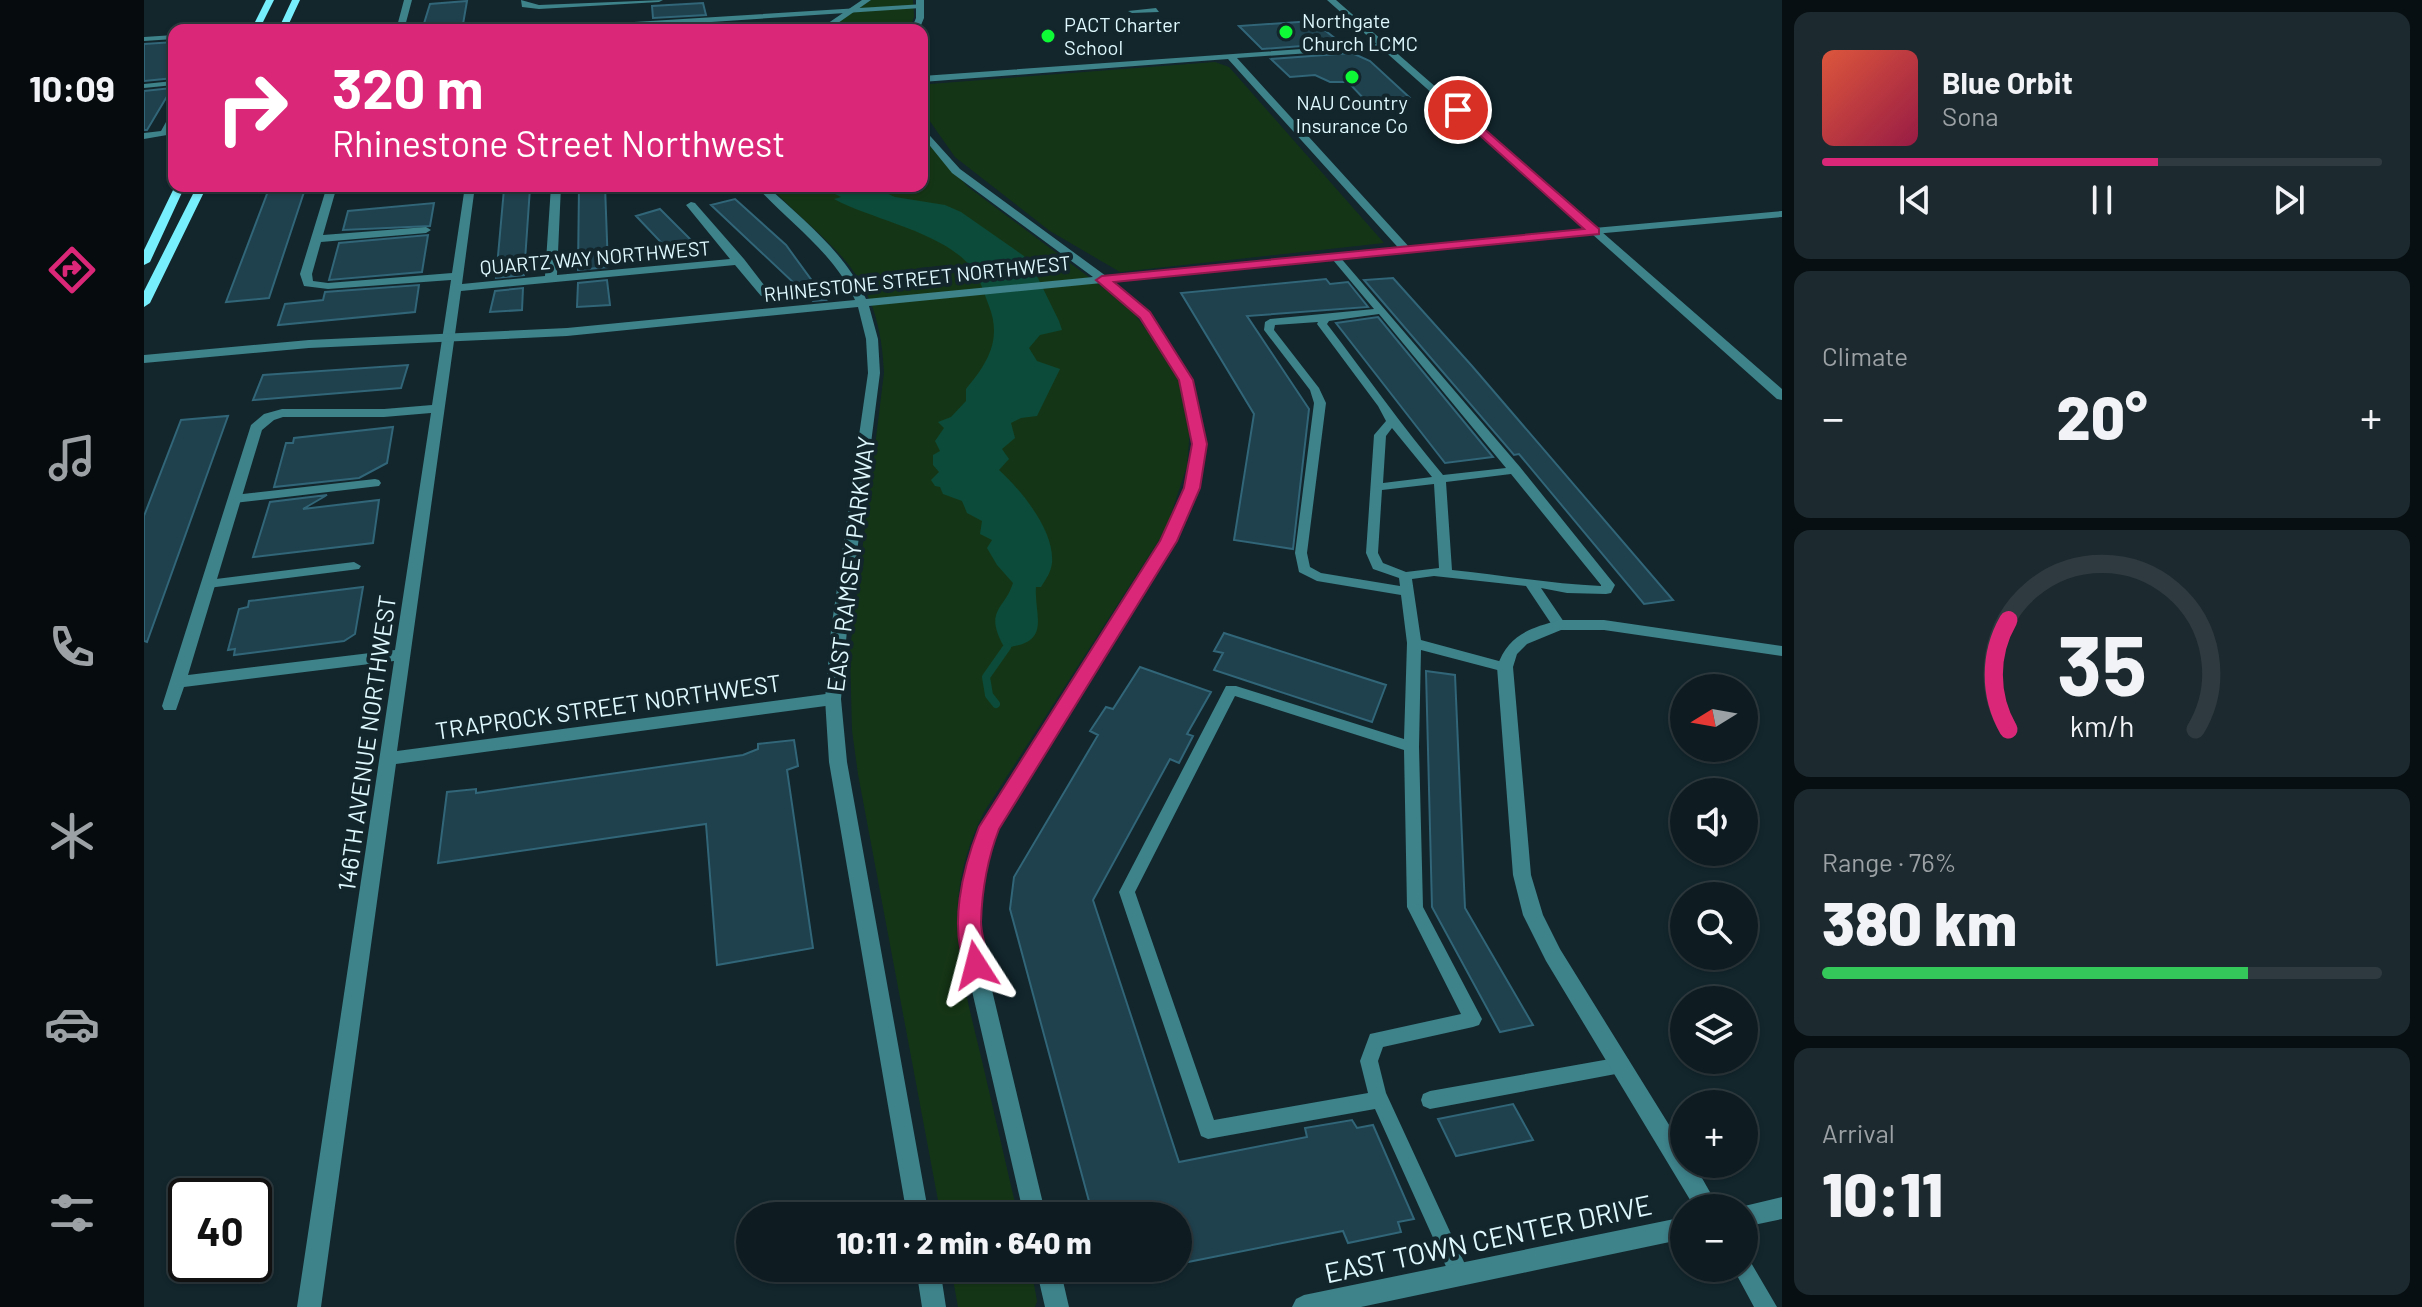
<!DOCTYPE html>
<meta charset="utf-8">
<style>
:root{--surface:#0e1c21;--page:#1c292e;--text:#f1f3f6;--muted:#9ba1a5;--line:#2e3a3f;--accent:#db2777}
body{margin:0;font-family:Barlow,sans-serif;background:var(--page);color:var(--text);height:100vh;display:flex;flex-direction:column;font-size:30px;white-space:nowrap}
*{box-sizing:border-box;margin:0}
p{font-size:26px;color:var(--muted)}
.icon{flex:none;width:44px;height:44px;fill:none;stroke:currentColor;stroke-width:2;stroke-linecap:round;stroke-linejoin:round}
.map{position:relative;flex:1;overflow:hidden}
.sheet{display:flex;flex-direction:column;gap:12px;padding:12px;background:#080f12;width:640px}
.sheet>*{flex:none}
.guide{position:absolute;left:24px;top:24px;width:760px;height:168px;border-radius:16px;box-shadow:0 2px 6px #0004,0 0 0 2px var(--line);background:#db2777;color:#fff;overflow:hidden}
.needle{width:52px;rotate:259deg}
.buttons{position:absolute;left:1526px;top:674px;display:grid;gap:16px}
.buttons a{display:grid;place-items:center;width:88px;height:88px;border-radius:50%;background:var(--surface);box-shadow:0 2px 6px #0004,0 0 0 2px var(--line);font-size:40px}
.speed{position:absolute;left:24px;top:1178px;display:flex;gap:16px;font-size:40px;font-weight:700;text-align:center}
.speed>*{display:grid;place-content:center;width:104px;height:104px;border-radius:50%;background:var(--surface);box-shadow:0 2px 6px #0004,0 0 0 2px var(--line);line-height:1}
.speed .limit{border:4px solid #111;border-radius:12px;background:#fff;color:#111}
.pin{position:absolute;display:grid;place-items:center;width:68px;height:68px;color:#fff;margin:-34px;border:4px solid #fff;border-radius:50%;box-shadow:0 2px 8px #0007}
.me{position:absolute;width:88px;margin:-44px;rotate:351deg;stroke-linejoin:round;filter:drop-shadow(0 0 6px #0008)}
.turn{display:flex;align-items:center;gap:28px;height:168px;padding:0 32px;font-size:36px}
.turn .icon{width:104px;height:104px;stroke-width:2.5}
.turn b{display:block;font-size:56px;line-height:68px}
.big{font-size:60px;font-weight:800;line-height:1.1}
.sheet .card{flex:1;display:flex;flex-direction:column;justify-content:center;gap:12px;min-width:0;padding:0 28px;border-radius:16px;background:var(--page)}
.sheet .dial{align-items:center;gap:0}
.dial svg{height:208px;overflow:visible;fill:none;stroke:var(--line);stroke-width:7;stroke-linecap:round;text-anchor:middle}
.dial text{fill:var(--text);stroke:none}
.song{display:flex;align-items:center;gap:24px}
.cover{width:96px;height:96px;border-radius:12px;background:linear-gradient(135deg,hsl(10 70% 55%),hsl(340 70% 35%))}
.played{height:8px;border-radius:4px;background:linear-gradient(90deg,var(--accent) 60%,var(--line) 60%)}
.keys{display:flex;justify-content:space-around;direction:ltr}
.heat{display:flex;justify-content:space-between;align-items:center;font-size:44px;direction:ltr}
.charge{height:12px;border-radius:6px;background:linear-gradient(90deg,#34c759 76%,var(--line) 0)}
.trip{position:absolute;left:592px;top:1202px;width:456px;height:80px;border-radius:40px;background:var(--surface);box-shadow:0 2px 6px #0004,0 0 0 2px var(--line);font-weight:800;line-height:80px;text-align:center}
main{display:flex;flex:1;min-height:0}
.tabs{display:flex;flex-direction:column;width:144px;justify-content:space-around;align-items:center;background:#060b0d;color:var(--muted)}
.tabs .icon{width:56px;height:56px}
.tabs .selected{color:var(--accent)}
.tabs b{font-size:36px;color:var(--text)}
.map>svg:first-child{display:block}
.green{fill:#153616}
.water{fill:#0c4b39}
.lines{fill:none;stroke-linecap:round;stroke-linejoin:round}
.stream{stroke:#0c4b39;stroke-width:8}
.building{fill:#1f404d;stroke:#316578;stroke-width:2}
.service{fill:#3e828a;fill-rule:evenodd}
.minor{fill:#3e828a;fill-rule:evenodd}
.tertiary{fill:#3e828a;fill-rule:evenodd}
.secondary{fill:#77effc;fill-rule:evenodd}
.route{fill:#db2777;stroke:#8e194d;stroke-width:2}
.poi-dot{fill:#0efa37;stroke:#12262c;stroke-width:3}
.labels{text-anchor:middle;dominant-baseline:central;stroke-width:8;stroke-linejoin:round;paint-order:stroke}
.far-poi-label{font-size:20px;fill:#def8fe;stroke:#12262c;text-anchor:start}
.far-street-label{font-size:20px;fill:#def8fe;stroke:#12262c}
.street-label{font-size:24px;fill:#def8fe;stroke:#12262c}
.near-street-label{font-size:28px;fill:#def8fe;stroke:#12262c}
</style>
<main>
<nav class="tabs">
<b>10:09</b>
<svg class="icon selected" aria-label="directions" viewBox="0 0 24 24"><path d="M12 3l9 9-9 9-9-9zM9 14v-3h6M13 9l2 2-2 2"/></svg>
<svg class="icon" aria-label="music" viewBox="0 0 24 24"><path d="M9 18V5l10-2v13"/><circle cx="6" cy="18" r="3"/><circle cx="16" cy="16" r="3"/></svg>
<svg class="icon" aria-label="phone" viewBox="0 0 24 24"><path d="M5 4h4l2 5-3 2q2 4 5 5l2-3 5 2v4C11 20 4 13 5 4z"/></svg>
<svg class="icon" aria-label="climate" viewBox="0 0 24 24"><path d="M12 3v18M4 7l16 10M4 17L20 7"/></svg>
<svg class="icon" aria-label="car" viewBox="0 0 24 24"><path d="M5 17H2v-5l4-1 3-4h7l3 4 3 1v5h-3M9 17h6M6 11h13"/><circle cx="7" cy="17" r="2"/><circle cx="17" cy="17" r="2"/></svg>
<svg class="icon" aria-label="filters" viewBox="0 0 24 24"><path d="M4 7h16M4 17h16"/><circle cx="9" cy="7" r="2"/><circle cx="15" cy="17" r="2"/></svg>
</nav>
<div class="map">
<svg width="1638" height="1307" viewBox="0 0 1638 1307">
<rect width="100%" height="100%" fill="#12262c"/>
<path class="green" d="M727 0H769L770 16 766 30H682Z
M1071 62 1085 67 1240 243 976 272 906 231 811 157 783 117 778 104V85L786 84Z
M778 137 824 187 985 307 1022 355 1037 385 1046 427 1043 466 1023 526 1015 540 840 812C795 901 816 970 838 1061 850 1113 862 1164 874 1216H797L714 774 708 730 706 650 740 373C736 270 689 251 625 186H778Z
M807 1268H887L893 1301 891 1307H814Z"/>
<path class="water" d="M685 186H737L736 190 751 197 801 205 817 212 880 256 888 266 915 321 918 330 896 335 885 348 893 361 916 369 893 416 877 418 867 423 871 438 858 449 865 459 855 470C877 490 911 531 908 563 907 572 902 579 897 587H892C890 613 906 639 871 646 861 648 869 649 859 645 840 610 861 609 869 583L853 565 843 548 848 540 836 534 838 521 823 513 818 501 799 494 796 487 791 486 787 480 795 472 789 465V455L796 451 791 441 800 428 794 422 807 417 822 401V389C844 363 858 339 845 306 840 293 836 278 827 267 799 232 729 220 690 199L697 197 687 192Z"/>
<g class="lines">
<path class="stream" d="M852 704 845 695 842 677 863 647"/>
</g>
<path class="building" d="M323 1 318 30H278L286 4Z
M559 3 562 15 509 18 508 6Z
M1169 21 1197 43 1118 49 1095 26Z
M30 42V78L0 81V44Z
M1208 53 1226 61 1265 97 1222 101 1204 82H1186L1171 75 1146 77 1127 59Z
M28 88 3 130H0V91Z
M126 186H162L125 298 82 302Z
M435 186H461L464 267 434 270Z
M386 188 380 275 352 278 360 189Z
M591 199 642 245 682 300 669 301 567 205Z
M290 203 286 226 199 230 204 211Z
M516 209 557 250 531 257 492 216Z
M284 235 278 272 185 280 195 243Z
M1249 278 1328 366 1529 600 1500 604 1375 454 1370 455 1220 280Z
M1182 279 1186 284 1204 282 1224 307 1103 316 1165 409 1149 549 1090 540 1110 414 1037 293Z
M463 280 466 305 433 307 434 283Z
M275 285 271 312 134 325 141 304 179 300 181 292Z
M379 288 378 310 346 312 351 291Z
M1234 317 1349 457 1301 463 1192 323Z
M264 365 257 388 109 400 119 375Z
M84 416 3 642 0 641V516L37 420Z
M249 427 243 463 215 478 130 487 142 443H149L150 438Z
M183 495 159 509 235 500 229 543 109 557 126 502Z
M219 587 211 634 200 641 90 655 91 649 84 650 95 609 104 607 105 601Z
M1080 633 1242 685 1228 722 1070 670 1079 653 1070 651Z
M996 667 1067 692 1043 734 1049 736 1035 763 1026 759 949 900 1035 1162 1163 1137 1161 1128 1208 1120 1213 1128 1229 1125 1270 1219 1254 1222 1257 1232 1204 1243 1199 1231 1034 1264V1216H949L866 909 870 877 954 735 946 731 962 707 969 709Z
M1282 671 1311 675 1321 908 1389 1025 1356 1032 1288 907Z
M650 740 654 766 643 770 669 948 573 965 562 824 294 863 303 792 332 789V793L599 755 614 749V744Z
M1369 1104 1389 1140 1312 1156 1294 1119Z"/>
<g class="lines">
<path class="service" d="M1012 8 1015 12 988 13 984 11Z
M30 35V39L0 41V37Z
M29 81 30 85 0 88V84Z
M22 122 29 124 23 135 0 139V133L17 131Z
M1192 255 1195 256 1376 467 1471 585 1467 593 1462 594 1423 593 1397 588 1422 625 1415 630 1410 628 1382 586 1290 576 1268 579 1277 640 1366 664 1368 667 1361 672 1277 650 1275 747 1279 907 1338 1019 1335 1025 1329 1027 1239 1047 1234 1061 1242 1093 1326 1275 1323 1282 1316 1285 1309 1282 1231 1109 1064 1139 1057 1136 975 892 1082 686H1092L1260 739 1263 643 1257 595 1173 581 1155 572 1151 553 1170 403 1166 390 1120 330 1121 322 1126 319 1230 309 1189 260 1187 258ZM1235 314 1362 468 1299 475C1258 426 1222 375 1183 324L1185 321ZM1174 322 1173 324 1234 406 1242 421 1230 435 1222 553 1229 569 1255 578 1256 586 1177 573 1166 567 1163 553 1182 403 1175 388 1130 330 1131 325ZM1248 428 1288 477 1239 483 1242 436ZM1367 474 1457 585V586C1407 584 1358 575 1308 570L1302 482ZM1290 484 1295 568 1262 572 1239 563 1234 553 1238 490ZM1091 696 1260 750 1263 907 1317 1014 1226 1034 1216 1061 1224 1093 1070 1120 991 892Z
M231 479 235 480 237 483 235 486 90 503 84 499 90 495Z
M210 562 217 566 215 569 64 588 57 584 64 580Z
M1477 1057 1484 1059 1486 1065 1484 1071 1477 1073 1286 1109 1279 1106 1277 1100 1279 1094 1286 1091Z
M1600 1258 1606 1261 1633 1307H1610L1589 1268H1600Z"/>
<path class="minor" d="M260 0H268L260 30H252Z
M377 0 395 5 519 0 515 2 395 9 378 7Z
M780 4 777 8 447 30H405L409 27Z
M1243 43 1244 45 1240 48 1093 58 1267 249V253H1259L1084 59 778 82V76Z
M183 186H193L179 235 282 227 287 230 282 233 177 242 168 274 169 281 184 283 308 273 321 186H331L318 284 401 276 407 186H417L413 275 586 259 542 205 547 202 551 203 600 259 627 294 617 296 591 265 317 291 253 751 689 693 697 699 689 705 252 764 177 1307H153L250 661 40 687 32 710H20L18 706 107 425 120 414 138 409H240L288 405 307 280 184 289 160 286 156 274ZM287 413 251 650 44 675 118 430 130 420 139 417H240Z
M1638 211V217L1450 234 1445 231 1450 228Z
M1415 620H1460L1638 646V656L1460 630H1417L1383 644 1373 654 1369 667 1387 875 1399 915 1416 949 1540 1149V1164H1550L1575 1208H1551L1402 961 1379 915 1369 875 1353 667C1364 635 1384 629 1415 620Z"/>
<path class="tertiary" d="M718 0H727L684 30H674Z
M772 0H780V18L775 30H767L772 18Z
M1183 0H1192L1638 389V400L1633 399 1448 234 970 282 1006 312 1048 380 1063 444 1055 488 1032 541 854 829C835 877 834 915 842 965L902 1216H880L822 965C815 915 816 868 840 822L1018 541 1041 488 1049 444 1036 380 997 317 958 283 725 306 734 339 736 373 703 630 697 699 703 762 785 1216H763L685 762 681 699 687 630 724 373 722 339 714 307 423 336 165 348 0 363V355L165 340 423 328 711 300C690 252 646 224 612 186H623C659 220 702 253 722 299L949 277 808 173 778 136V127L816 169 962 276 1441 229Z
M1638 1197V1219L1600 1227V1208H1592Z
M1540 1217V1239L1217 1307H1148L1152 1299 1160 1295Z
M772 1268H796L802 1307H778Z
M892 1268H916L925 1307H901Z"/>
<path class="secondary" d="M122 0H130L115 30H107Z
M148 0H156L142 30H134Z
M31 186H41L6 262 0 265V250Z
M53 186H63L6 303 0 307V291Z"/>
</g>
<path class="route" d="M1314 106 1455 229V234L970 282 1006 312 1049 380 1063 444 1056 488 1033 541 855 829C843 860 838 889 837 922 837 938 847 957 840 972L832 974 824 972C803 929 819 868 835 827L1016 541 1040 488 1048 444 1035 380 996 318 952 280 958 276 1440 229 1310 112V107Z"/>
<g class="poi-dot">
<circle cx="1142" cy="32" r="8"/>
<circle cx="904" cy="36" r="8"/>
<circle cx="1208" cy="77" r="8"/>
</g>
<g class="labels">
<g class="far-poi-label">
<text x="1158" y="20">Northgate<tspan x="1158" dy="23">Church LCMC</tspan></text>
<text x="920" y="24">PACT Charter<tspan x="920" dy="23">School</tspan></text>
<text x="1208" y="102" text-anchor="middle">NAU Country<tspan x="1208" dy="23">Insurance Co</tspan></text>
</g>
<g class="far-street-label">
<text transform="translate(451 257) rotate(-5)">QUARTZ WAY NORTHWEST</text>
<text transform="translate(773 278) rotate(-6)">RHINESTONE STREET NORTHWEST</text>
</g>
<g class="street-label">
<text transform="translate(706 564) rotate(-83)">EAST RAMSEY PARKWAY</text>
<text transform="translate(464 706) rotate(-8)">TRAPROCK STREET NORTHWEST</text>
<text transform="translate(222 743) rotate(-82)">146TH AVENUE NORTHWEST</text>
</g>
<g class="near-street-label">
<text transform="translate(1344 1238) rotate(-12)">EAST TOWN CENTER DRIVE</text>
</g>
</g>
</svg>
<div class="buttons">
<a><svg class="needle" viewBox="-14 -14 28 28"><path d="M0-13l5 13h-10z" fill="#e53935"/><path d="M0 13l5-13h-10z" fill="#9ba1a5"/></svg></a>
<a><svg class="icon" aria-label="sound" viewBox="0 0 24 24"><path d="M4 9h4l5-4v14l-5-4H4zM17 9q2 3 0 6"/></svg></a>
<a><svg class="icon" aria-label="search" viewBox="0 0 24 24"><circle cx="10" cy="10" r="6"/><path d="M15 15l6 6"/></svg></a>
<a><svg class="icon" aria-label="layers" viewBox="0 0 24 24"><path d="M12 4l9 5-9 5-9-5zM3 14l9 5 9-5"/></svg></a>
<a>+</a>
<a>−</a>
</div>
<div class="speed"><div class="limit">40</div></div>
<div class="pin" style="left:1314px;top:110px;background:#d93025"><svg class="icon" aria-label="arrive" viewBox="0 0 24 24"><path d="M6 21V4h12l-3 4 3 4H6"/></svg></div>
<svg class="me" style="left:832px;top:965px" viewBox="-20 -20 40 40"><path d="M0-17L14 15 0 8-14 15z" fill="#db2777" stroke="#fff" stroke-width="4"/></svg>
<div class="trip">10:11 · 2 min · 640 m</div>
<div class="guide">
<div class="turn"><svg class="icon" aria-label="right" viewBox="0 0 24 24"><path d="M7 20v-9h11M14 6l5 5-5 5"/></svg><div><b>320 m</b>Rhinestone Street Northwest</div></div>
</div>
</div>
<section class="sheet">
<div class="card">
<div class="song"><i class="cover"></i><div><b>Blue Orbit</b><p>Sona</p></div></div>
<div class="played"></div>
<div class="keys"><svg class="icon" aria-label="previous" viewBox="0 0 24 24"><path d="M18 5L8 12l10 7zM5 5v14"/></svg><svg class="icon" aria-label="pause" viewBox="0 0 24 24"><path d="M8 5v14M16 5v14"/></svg><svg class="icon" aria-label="next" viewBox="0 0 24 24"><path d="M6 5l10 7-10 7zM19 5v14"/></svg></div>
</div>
<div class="card"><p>Climate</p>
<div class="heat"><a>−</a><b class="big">20°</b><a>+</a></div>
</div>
<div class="card dial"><svg viewBox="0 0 100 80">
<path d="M14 69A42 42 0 1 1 86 69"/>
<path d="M14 69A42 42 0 0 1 14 27" stroke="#db2777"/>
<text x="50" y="56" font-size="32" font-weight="700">35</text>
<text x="50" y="72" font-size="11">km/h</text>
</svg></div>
<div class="card"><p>Range · 76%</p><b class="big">380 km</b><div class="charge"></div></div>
<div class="card"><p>Arrival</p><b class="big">10:11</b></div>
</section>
</main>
